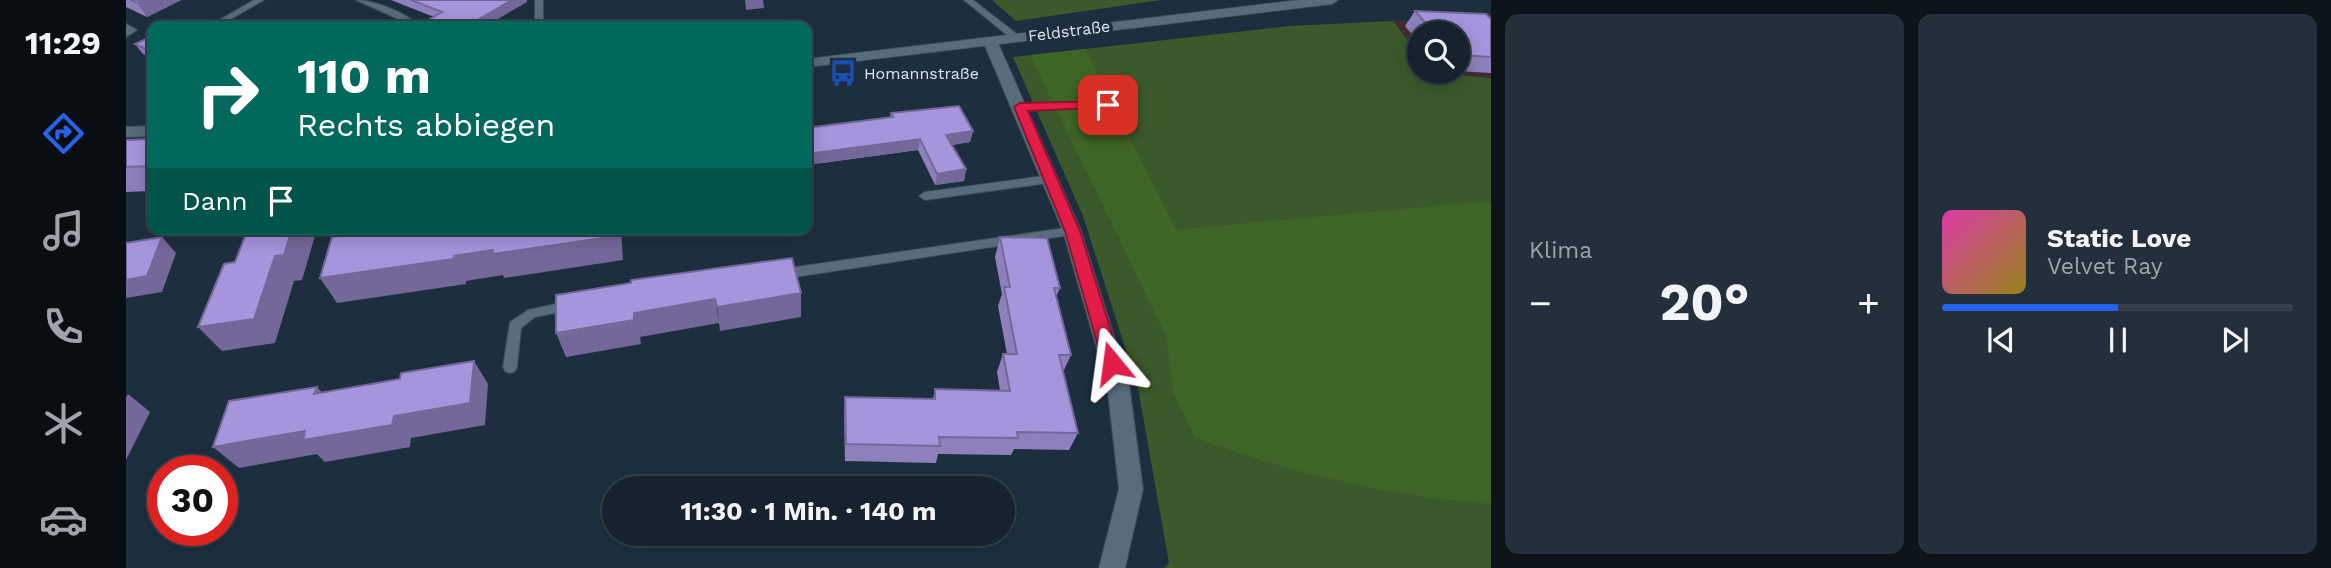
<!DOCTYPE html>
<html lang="de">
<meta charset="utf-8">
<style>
:root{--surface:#16232e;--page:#232f3a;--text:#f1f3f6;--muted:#9ea4aa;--line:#35404a;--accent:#2563eb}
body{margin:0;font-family:"Work Sans",sans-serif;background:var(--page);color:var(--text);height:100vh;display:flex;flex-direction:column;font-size:26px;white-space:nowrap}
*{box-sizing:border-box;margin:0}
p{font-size:23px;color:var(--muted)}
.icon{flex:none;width:38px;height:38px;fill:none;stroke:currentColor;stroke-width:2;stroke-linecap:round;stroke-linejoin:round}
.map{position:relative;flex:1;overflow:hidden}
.panel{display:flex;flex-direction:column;gap:14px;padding:14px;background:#0c1319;width:840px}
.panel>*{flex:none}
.top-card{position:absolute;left:21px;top:21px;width:665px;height:214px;border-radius:14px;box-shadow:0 4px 18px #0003,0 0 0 2px var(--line);background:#00695c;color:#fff;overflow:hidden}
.buttons{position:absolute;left:1281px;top:21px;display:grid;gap:14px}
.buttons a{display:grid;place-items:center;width:63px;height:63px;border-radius:50%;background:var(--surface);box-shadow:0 4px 18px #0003,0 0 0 2px var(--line);font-size:35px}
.speed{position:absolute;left:21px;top:455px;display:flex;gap:14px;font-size:35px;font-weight:700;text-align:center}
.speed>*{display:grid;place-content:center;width:91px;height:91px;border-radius:50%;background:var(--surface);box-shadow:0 4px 18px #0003,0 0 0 2px var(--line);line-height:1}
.speed .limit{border:10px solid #d22;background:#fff;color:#111}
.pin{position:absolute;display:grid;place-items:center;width:60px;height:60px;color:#fff;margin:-30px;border-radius:14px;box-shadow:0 4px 10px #0006}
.me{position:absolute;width:77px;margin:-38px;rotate:344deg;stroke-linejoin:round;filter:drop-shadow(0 0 5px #0008)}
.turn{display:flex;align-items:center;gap:24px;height:147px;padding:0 35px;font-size:32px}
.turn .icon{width:91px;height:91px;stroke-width:2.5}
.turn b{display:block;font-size:49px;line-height:60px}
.then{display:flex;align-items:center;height:66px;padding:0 35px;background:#0003;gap:14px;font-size:26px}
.big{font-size:52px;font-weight:700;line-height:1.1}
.panel .card{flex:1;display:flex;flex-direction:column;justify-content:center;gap:10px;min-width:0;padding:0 24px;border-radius:14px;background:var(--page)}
.song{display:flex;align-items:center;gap:21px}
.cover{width:84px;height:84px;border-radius:10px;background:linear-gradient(135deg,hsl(320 70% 55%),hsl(50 70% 35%))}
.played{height:7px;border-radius:4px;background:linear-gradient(90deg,var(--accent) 50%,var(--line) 50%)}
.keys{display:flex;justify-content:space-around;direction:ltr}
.heat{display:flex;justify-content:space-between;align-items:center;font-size:38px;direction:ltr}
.panel .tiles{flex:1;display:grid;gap:14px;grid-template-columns:repeat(2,1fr)}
.trip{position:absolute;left:476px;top:476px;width:413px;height:70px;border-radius:35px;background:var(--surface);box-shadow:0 4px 18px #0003,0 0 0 2px var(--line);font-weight:700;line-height:70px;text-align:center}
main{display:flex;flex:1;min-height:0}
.dock{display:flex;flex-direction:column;width:126px;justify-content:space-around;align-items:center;background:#090e12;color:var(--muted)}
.dock .icon{width:49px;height:49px}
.dock .active{color:var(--accent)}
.dock b{font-size:32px;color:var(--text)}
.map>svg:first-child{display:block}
.education{fill:#432e2f}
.green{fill:#3c592b}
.forest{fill:#3e6525}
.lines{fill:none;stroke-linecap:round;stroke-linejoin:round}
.service-casing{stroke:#3d4d59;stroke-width:2}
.minor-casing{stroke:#3d4d59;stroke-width:2}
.tertiary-casing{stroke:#3d4d59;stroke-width:2}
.service{fill:#586c7c;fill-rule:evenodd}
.minor{fill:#586c7c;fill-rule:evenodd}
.tertiary{fill:#586c7c;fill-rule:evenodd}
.wall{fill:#8e80bd}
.shaded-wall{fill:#74689a}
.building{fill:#a595dc;stroke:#74689a;stroke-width:2}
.route{fill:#e11d48;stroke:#92132f;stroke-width:2}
.labels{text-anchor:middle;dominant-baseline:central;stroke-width:7;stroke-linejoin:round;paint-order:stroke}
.far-street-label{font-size:16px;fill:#dbe6f0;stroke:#1d2f3e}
.far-poi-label{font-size:16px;fill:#dbe6f0;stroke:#1d2f3e;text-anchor:start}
</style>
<main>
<nav class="dock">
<b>11:29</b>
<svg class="icon active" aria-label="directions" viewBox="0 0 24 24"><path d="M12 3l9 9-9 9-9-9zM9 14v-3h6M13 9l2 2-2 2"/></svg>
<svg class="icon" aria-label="music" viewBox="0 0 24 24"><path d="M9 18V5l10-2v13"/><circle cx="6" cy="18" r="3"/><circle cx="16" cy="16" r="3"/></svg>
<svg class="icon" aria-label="phone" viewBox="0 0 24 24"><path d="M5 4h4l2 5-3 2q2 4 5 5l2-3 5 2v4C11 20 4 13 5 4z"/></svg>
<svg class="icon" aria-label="climate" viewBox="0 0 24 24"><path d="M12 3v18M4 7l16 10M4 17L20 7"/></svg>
<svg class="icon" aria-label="car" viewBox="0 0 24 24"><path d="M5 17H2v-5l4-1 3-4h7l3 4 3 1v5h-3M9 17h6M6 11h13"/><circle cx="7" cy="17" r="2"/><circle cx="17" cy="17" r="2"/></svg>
</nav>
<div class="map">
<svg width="1365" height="568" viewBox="0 0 1365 568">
<rect width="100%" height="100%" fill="#1d2f3e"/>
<path class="education" d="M1365 14V78L1308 74 1306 72H1332V33H1293V55L1267 21Z"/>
<path class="green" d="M866 0H1035L890 21Z
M1267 21 1293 55V72L1365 78V568H1038L1043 563 1012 388 957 216 887 57 1163 26Z"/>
<path class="forest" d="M959 49 1050 230 1362 201 1365 205V504C1265 496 1164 473 1070 438L1048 394 1040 336 904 55Z"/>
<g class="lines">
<defs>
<path id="service" d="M128 0H138L93 26H83Z
M230 0C247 0 282 13 293 26H284L281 23Z
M409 0H417V26H409Z
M838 0H847L892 35V39H886Z
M0 24 11 30 0 37Z
M982 102 987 105 985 107 894 110 889 107 894 104Z
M925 175 930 179 929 182 799 200 793 196 799 192Z
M946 227 952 231 950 234 656 279 650 274 656 269Z
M444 301 448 303 450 306 448 309 409 317 395 328 391 367 389 371 384 373 379 371 377 367 384 322 402 310Z"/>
<path id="minor" d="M864 37 871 41 955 231 1003 384 1017 489 999 568H973L993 489 981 384 937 231 857 41Z"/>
<path id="tertiary" d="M1173 0H1212L1206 4 681 67V59Z
M26 126V136L0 137V127Z"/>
</defs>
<use href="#service" class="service-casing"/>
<use href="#minor" class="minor-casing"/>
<use href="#tertiary" class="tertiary-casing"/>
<use href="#service" class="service"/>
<use href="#minor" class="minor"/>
<use href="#tertiary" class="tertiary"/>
</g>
<path class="wall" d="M0 0H55L21 17 0 7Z
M265 0H401V2L308 17Z
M1289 11 1365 19V73L1332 71V33H1293V43L1279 26Z
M26 36V58L17 54 9 44Z
M765 113 847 131 844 142 826 145 840 169 838 181 809 185 792 150 681 165V128L764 117Z
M26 139V191L0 192V140Z
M874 237 934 288 930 297 945 355 937 372 952 433 943 450 888 449 885 455 812 454 810 463 719 461 718 415 719 397 807 399 809 389 874 390 871 372 877 354H881L872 306 876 294 869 257Z"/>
<path class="shaded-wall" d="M17 0H55L21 17 11 3Z
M386 0H401V2L360 26H341Z
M619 0H637L638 8 620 10Z
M847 131 844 142 819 146 820 135Z
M794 139 792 150 681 165V154Z
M840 169 838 181 809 185 811 174Z
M166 229H191L176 280 168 281 149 343 96 351 72 327Z
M490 229H495L497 260 378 278 377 275 340 281V284L211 303 194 278Z
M36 237 50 253 36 292 0 298V280Z
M675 293V317L594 331 591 307Z
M589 299 593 323 514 337 515 344 440 357 430 333 508 313Z
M348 361 362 384 359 425 285 438 284 447 199 462 191 454 113 468 87 447 268 416Z
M191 387 211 409 188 394Z
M2 394 24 412 0 460V397Z"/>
<path class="building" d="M4 0H17L11 3Z
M285 0H386L341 26H292L316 12Z
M1289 11 1360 14 1365 19V57L1332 55V33H1308Z
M26 36V52L9 44Z
M833 106 847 131 820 135 840 169 811 174 794 139 681 154V128L767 117 765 113Z
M26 139V166L0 167V140Z
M122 229H166L158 255 149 256 128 319 72 327 98 264 109 262Z
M263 229H490L491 236 367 254V250L328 256 327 259 194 278 206 237Z
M36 237 21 276 0 280V243Z
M874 237 921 238 934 288H928L945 355H933L952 433 891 432 892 438 813 437 814 446 720 444 719 397 809 399V389L884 391 877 354H891L878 287H884Z
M666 258 675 293 591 307 589 299 508 313V320L430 333V295L505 283V280Z
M348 361 344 403 268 416 266 425 177 440 179 431 87 447 103 401 191 387 188 394 274 379 275 373Z"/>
<path class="route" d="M982 101 987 102V107L902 111 954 231 995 363 992 368H980L977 363 939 231 888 107 894 103Z"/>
<defs>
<symbol id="bus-bare" viewBox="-9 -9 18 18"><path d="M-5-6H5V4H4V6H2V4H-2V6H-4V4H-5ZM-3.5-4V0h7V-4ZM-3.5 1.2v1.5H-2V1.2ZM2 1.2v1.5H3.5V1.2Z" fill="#1a4fb4" stroke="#1d2f3e" stroke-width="2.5" paint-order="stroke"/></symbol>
</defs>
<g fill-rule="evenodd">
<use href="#bus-bare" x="698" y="54" width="38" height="38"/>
</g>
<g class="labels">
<g class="far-street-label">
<text transform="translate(943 31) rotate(-7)">Feldstraße</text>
</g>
<g class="far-poi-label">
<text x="738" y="73">Homannstraße</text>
</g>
</g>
</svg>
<div class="buttons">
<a><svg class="icon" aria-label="search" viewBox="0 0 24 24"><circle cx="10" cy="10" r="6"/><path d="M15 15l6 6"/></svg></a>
</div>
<div class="speed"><div class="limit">30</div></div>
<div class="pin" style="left:982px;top:105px;background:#d93025"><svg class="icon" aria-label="arrive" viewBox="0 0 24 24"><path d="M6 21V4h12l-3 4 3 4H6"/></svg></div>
<svg class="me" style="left:986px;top:363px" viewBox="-20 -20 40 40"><path d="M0-17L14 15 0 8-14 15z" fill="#e11d48" stroke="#fff" stroke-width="4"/></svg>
<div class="trip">11:30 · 1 Min. · 140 m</div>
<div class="top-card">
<div class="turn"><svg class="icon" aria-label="right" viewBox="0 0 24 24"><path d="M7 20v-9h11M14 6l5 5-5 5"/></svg><div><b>110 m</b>Rechts abbiegen</div></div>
<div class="then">Dann<svg class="icon" aria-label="arrive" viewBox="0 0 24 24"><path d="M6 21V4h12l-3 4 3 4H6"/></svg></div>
</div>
</div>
<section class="panel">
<div class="tiles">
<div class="card"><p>Klima</p>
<div class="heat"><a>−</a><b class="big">20°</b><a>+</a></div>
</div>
<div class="card">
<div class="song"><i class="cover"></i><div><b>Static Love</b><p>Velvet Ray</p></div></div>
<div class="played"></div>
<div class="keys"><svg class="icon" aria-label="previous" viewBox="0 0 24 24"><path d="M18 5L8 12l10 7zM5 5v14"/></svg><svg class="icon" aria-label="pause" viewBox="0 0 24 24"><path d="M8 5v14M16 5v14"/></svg><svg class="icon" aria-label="next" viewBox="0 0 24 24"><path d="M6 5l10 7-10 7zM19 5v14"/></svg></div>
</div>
</div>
</section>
</main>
